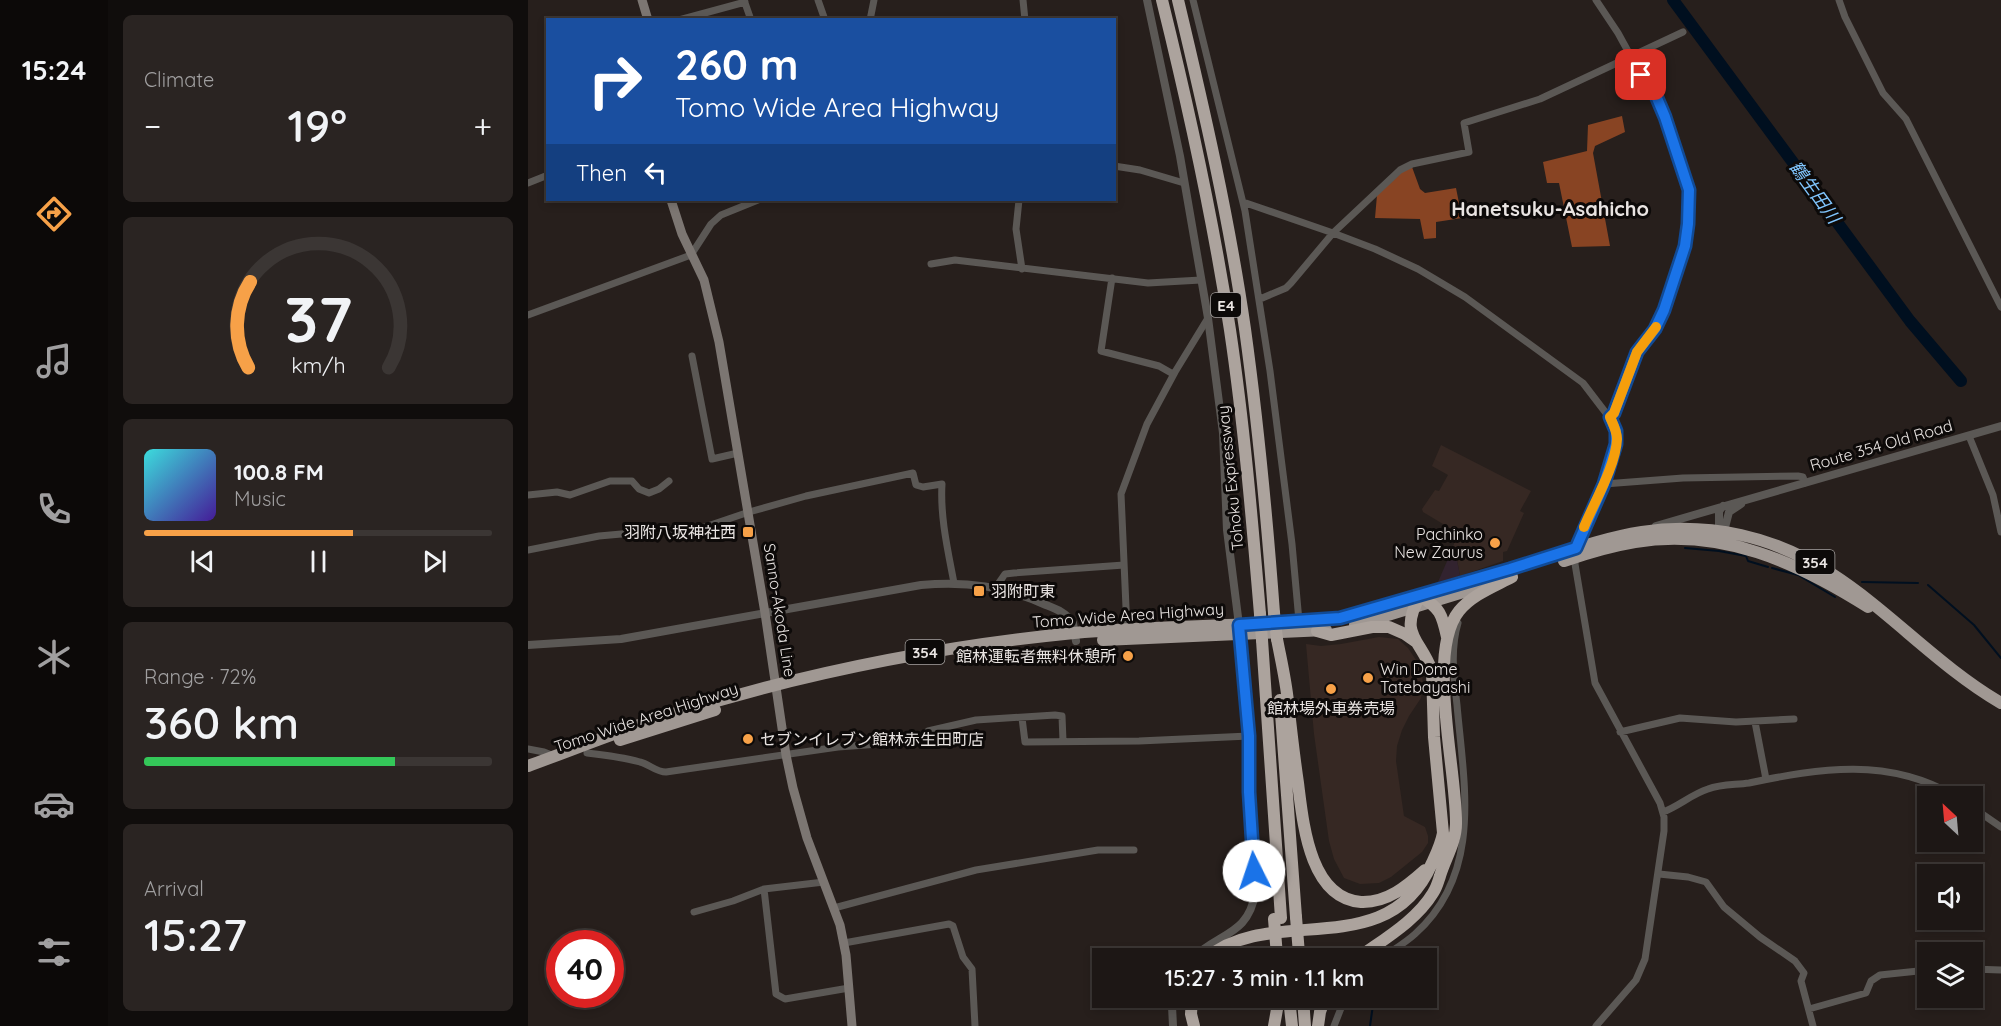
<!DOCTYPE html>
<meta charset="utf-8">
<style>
:root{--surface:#1d1715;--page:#2a2422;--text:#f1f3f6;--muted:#a09fa0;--line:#3b3634;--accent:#f7a148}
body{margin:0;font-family:Quicksand,"Noto Sans JP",sans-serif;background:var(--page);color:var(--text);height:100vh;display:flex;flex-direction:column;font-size:22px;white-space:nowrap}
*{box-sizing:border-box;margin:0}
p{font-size:20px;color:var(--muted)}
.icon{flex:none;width:33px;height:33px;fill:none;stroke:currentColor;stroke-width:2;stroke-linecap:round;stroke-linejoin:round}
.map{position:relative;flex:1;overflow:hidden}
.panel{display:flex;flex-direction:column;gap:15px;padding:15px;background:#100d0c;width:420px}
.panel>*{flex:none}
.top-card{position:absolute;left:18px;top:18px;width:570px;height:183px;border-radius:0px;box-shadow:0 3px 9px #0003,0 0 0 2px var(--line);background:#1a4fa0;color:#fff;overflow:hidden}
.needle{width:39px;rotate:334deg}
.controls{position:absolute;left:1389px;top:786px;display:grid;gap:12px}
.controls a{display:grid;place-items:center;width:66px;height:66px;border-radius:0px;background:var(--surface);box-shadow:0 3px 9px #0003,0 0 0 2px var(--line);font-size:30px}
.speed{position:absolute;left:18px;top:930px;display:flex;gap:12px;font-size:30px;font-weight:700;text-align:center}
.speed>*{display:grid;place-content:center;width:78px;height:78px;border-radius:50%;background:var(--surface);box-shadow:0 3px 9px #0003,0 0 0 2px var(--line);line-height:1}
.speed .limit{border:9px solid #d22;background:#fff;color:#111}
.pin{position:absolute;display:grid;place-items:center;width:51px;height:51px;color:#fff;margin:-26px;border-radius:12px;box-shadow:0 3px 9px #0006}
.me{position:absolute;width:66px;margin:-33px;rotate:356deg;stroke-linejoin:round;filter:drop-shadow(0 0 4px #0008)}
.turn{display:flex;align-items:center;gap:21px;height:126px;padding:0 30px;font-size:27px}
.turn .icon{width:78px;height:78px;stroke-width:2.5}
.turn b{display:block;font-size:42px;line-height:51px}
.then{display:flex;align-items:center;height:57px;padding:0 30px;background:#0003;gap:12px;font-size:22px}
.big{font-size:45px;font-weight:600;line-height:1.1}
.panel .widget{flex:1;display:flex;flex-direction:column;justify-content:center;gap:9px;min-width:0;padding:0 21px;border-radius:9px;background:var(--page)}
.panel .dial{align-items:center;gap:0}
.dial svg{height:156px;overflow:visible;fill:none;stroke:var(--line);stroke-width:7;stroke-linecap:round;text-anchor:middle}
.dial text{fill:var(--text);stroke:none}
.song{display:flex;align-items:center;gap:18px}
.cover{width:72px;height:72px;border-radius:9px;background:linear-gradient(135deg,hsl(180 70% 55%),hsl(260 70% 35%))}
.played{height:6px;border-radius:3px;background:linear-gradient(90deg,var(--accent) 60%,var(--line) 60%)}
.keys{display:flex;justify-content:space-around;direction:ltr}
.heat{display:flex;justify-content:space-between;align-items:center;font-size:33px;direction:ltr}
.charge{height:9px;border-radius:4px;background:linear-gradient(90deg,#34c759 72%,var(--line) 0)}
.trip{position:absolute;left:564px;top:948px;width:345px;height:60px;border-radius:0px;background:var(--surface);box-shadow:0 3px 9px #0003,0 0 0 2px var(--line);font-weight:600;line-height:60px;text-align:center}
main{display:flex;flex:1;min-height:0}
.menu{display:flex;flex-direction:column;width:108px;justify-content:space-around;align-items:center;background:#0c0908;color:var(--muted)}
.menu .icon{width:42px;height:42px}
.menu .current{color:var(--accent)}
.menu b{font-size:27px;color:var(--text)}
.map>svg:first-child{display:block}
.built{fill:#362823}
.industrial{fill:#32232f}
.forest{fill:#884423}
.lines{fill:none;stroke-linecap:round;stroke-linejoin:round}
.stream{stroke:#000f1f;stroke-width:2}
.river{stroke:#000f1f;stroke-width:12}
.minor{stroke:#5b5855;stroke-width:7}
.tertiary{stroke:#5b5855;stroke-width:8}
.secondary{stroke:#7c7672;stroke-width:9}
.trunk{stroke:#a09893;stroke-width:12}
.motorway{stroke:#aca39d;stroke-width:12}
.motorway-bridge{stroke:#aca39d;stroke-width:12}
.route-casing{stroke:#114b97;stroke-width:15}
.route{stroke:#1a73e8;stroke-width:10}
.slow{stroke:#f59e0b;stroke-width:10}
.poi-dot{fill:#f7a148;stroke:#0d0a09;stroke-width:2}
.labels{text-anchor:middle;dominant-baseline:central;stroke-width:6;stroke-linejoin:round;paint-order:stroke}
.shield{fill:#0d0a09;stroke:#a7a3a1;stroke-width:1.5}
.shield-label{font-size:15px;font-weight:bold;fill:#e9e4e2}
.street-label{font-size:16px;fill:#e9e4e2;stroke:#0d0a09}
.poi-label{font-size:16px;fill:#e9e4e2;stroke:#0d0a09;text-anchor:end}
.water-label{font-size:18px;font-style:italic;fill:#81c6ff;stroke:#0d0a09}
.quarter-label{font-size:20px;font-weight:bold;fill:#e9e4e2;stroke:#0d0a09}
</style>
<main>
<nav class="menu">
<b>15:24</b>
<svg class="icon current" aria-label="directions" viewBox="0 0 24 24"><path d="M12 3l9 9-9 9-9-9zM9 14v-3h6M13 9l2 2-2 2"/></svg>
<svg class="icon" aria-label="music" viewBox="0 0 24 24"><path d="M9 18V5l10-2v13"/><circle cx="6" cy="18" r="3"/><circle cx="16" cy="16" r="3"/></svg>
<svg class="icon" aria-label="phone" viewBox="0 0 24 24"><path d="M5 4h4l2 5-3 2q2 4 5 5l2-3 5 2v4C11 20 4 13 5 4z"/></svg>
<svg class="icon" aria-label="climate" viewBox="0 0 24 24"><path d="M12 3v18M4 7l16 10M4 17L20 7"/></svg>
<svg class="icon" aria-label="car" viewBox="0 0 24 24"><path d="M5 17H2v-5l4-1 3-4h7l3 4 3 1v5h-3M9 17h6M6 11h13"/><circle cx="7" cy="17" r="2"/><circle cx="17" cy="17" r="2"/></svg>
<svg class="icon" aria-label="filters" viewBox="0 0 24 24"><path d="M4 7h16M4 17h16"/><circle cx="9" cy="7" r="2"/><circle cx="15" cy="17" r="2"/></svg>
</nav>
<section class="panel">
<div class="widget"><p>Climate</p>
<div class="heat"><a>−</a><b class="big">19°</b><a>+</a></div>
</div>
<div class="widget dial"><svg viewBox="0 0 100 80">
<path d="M14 69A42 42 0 1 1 86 69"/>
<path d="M14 69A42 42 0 0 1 15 25" stroke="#f7a148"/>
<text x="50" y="56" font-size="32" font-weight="700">37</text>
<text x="50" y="72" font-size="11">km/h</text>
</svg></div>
<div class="widget">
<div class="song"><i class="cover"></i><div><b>100.8 FM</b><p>Music</p></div></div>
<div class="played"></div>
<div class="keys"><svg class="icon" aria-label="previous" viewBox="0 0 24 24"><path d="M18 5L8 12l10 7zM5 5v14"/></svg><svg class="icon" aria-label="pause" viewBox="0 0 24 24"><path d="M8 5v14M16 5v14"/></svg><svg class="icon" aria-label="next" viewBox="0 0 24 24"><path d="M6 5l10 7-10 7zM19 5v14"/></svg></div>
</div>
<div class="widget"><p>Range · 72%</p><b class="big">360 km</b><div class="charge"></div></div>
<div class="widget"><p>Arrival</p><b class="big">15:27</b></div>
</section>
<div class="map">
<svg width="1473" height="1026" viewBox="0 0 1473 1026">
<rect width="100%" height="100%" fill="#271f1c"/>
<path class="built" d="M913 445 1003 491 992 511 996 513 979 551 975 552V561L932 576 928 555 923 552 930 533 895 512 894 509 907 490 911 491 920 475 904 466Z
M851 637 870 639 880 648 890 663 894 674 895 687 893 698 881 716 874 730 869 746 868 761 876 816 897 827 900 836V843L894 852 863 877 851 883 832 884 816 878 806 859 801 841 786 734 778 644 793 646 813 644Z"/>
<path class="industrial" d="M923 552 928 555 932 576 910 582Z"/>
<path class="forest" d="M1094 116 1097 132 1067 146 1065 153 1082 246 1044 247 1031 183H1019L1015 162 1059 151 1060 125Z
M884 167 892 189 897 193 928 188 934 218 908 222V238L896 239 892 219 847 218 849 195 874 172Z"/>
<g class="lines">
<path class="stream" d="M1157 548 1191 551 1218 556 1220 561 1240 567
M1244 568 1270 575 1307 597
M1334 582 1390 583
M1400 585 1446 625 1473 658
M842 1026 845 1005 843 998"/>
<path class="river" d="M1145 0 1382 321 1433 381"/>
<path class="minor" d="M216 0 223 20
M290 0 297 20
M495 0 497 20
M665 0 717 211 742 371 764 544 771 621
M1068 0 1090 33 1113 75 1126 91 1137 117 1161 190 1157 246 1140 299 1127 329 1109 352 1085 413 1081 417
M1311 0 1317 17 1355 93 1378 119 1473 307
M151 20 217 2
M342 20 346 0
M586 166 612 170 656 183
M0 183 20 175
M491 200 488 229 494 269
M715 202 805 233 847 249 890 269 937 297 1055 383 1081 417 1087 426 1089 440 1076 484 1048 548 1047 564 1067 683 1132 803 1136 817V831L1117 959 1108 980 1068 1026
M403 264 427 260 620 283 673 280
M584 278 573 351 631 366 645 374
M732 299 758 288 763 283 805 233 872 170 884 164 941 152 936 123 1012 99 1155 32
M0 315 163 255 183 224 193 215 230 200
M164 356 184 459 210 453
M1441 436 1465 495 1473 532
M1076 484 1155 478 1270 476 1275 477 1277 483
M0 495 29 492 42 495 82 481H104L111 489 121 493 131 489 141 481
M0 550 71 536 149 529 162 532 221 512 278 496 385 473 388 485 395 487 414 484C412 517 420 551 426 583
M468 587 477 574 486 573 596 565
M599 630 593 494 619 424 647 372 680 318
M494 718 497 742 611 741 721 736
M1227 722 1238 779
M1092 732 1152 718 1208 722 1266 719
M0 749 16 752 26 756
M59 753C77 755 94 757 112 762 121 764 128 772 138 772L310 747 392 741 400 731 448 720 527 715 534 716 535 741
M1444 807 1473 827
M1135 812C1151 806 1164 794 1180 789 1193 784 1207 785 1221 783 1292 768 1361 757 1427 796
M1131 874 1160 877 1178 882 1196 907 1232 937 1267 961 1276 973 1273 981 1285 1026
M236 889 248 994 257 999 321 988
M306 908 448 870 570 850H606
M166 912 205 901 236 889 296 882
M316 943 421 924 425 926 435 957 444 969 447 1026
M854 958C865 950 877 943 887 934 955 873 936 785 929 705 926 679 922 650 930 623
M1444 969 1473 970
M1281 1009 1338 993 1343 981 1352 975 1400 970
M806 1026 817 998"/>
<path class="tertiary" d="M619 0 652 156 680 318 695 433 699 530 710 617 721 736V792L727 893C721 935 690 933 665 958
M1128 526 1473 426
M1195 535 1201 512 1213 504
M1191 536V511L1195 506
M0 645 93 639 393 585C438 581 477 586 518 605 528 609 539 613 545 623L548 641
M645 1026 644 1006 646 998"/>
<path class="secondary" d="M114 0 120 20
M143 200 154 234 176 280 191 342 237 613 258 755 265 788 279 838 312 925 318 955 324 1026"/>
<path class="trunk" d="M1036 561C1059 553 1083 546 1107 542 1194 528 1269 562 1340 607
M827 625 965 583
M575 640 798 630
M92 740 187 710
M0 766C44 750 88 732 132 718 267 675 405 647 546 633 610 627 676 627 741 623 764 622 788 622 811 618 844 613 877 600 909 590 944 580 979 570 1014 559 1086 536 1136 519 1213 535 1323 559 1381 649 1473 703"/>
<path class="motorway" d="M634 0C661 109 685 219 702 330 716 424 724 519 732 614
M650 0C676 109 701 218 717 329 730 423 739 518 746 613
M789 631 803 635 844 627H861L877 634 887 641
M749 639C753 660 758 681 760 702 763 729 766 756 770 783 775 822 781 898 833 902 859 903 879 886 897 870
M734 640 753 918
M752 700 768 917
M756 955V958
M679 958C743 903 860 965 904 863 909 852 913 844 915 833L906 737 904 671C892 638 870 635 892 596 912 608 914 614 919 637
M830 958C856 939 888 921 905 893 909 887 910 882 912 876 917 859 928 842 928 824 929 771 898 652 931 611 944 595 965 587 984 577
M664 998 663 1014 666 1026
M761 998 764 1026
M775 998 777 1026
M746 1026 751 998
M790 1026 792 1012 797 998"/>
<path class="motorway-bridge" d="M746 613 749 639
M732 614 734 640
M768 917 771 954
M746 919 749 956"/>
</g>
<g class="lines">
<defs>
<path id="route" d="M726 871 721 792V736L711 625 812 618 982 569 1048 548 1076 484 1088 444V431L1082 417 1086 413 1109 352 1127 329 1136 310 1157 246 1160 224 1161 190 1137 117 1126 91 1113 75"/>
</defs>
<use href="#route" class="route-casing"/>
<use href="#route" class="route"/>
<path class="slow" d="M1056 527C1066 503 1088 465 1089 439 1089 431 1085 424 1082 417L1086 413 1109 352 1128 327"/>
</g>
<g class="poi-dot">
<rect x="214" y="526" width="12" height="12" rx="3"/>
<circle cx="967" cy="543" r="6"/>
<rect x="445" y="585" width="12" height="12" rx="3"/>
<circle cx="600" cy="656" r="6"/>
<circle cx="840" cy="678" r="6"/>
<circle cx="803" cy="689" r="6"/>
<circle cx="220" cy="739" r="6"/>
</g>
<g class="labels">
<g class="shield">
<rect x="683" y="293" width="30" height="24" rx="4.5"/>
<rect x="1267.5" y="550" width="39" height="24" rx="4.5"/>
<rect x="377.5" y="640" width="39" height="24" rx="4.5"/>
</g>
<g class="shield-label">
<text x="698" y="305">E4</text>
<text x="1287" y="562">354</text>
<text x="397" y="652">354</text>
</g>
<g class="street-label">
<text transform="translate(1353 445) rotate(-16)">Route 354 Old Road</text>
<text transform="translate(702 478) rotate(-96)">Tohoku Expressway</text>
<text transform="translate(252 610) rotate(81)">Sanno-Akoda Line</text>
<text transform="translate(600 615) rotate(-4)">Tomo Wide Area Highway</text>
<text transform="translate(118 717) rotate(-18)">Tomo Wide Area Highway</text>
</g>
<g class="poi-label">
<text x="208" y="532">羽附八坂神社西</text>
<text x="955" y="534">Pachinko<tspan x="955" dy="18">New Zaurus</tspan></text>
<text x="463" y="591" text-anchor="start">羽附町東</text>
<text x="588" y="656">館林運転者無料休憩所</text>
<text x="852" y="669" text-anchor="start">Win Dome<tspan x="852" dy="18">Tatebayashi</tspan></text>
<text x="803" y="708" text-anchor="middle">館林場外車券売場</text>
<text x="232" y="739" text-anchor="start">セブンイレブン館林赤生田町店</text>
</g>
<g class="water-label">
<text transform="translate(1287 192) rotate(54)">鶴生田川</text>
</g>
<g class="quarter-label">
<text x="1022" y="208">Hanetsuku-Asahicho</text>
</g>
</g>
</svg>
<div class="controls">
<a><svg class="needle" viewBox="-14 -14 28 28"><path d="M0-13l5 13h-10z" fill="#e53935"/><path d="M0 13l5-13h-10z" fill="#a09fa0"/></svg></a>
<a><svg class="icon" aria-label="sound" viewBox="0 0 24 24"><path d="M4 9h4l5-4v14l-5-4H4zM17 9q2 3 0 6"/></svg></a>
<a><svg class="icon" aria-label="layers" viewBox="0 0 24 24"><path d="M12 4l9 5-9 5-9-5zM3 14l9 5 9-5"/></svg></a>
</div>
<div class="speed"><div class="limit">40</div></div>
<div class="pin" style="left:1113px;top:75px;background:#d93025"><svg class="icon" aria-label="arrive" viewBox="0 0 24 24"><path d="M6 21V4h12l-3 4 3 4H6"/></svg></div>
<svg class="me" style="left:726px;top:871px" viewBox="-20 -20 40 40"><circle r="19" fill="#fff"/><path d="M0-13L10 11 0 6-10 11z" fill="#1a73e8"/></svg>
<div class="trip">15:27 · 3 min · 1.1 km</div>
<div class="top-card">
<div class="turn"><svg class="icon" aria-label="right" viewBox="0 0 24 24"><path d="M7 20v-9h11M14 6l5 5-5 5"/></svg><div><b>260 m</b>Tomo Wide Area Highway</div></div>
<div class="then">Then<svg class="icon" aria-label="left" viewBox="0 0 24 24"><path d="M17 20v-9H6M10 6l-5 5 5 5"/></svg></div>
</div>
</div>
</main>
